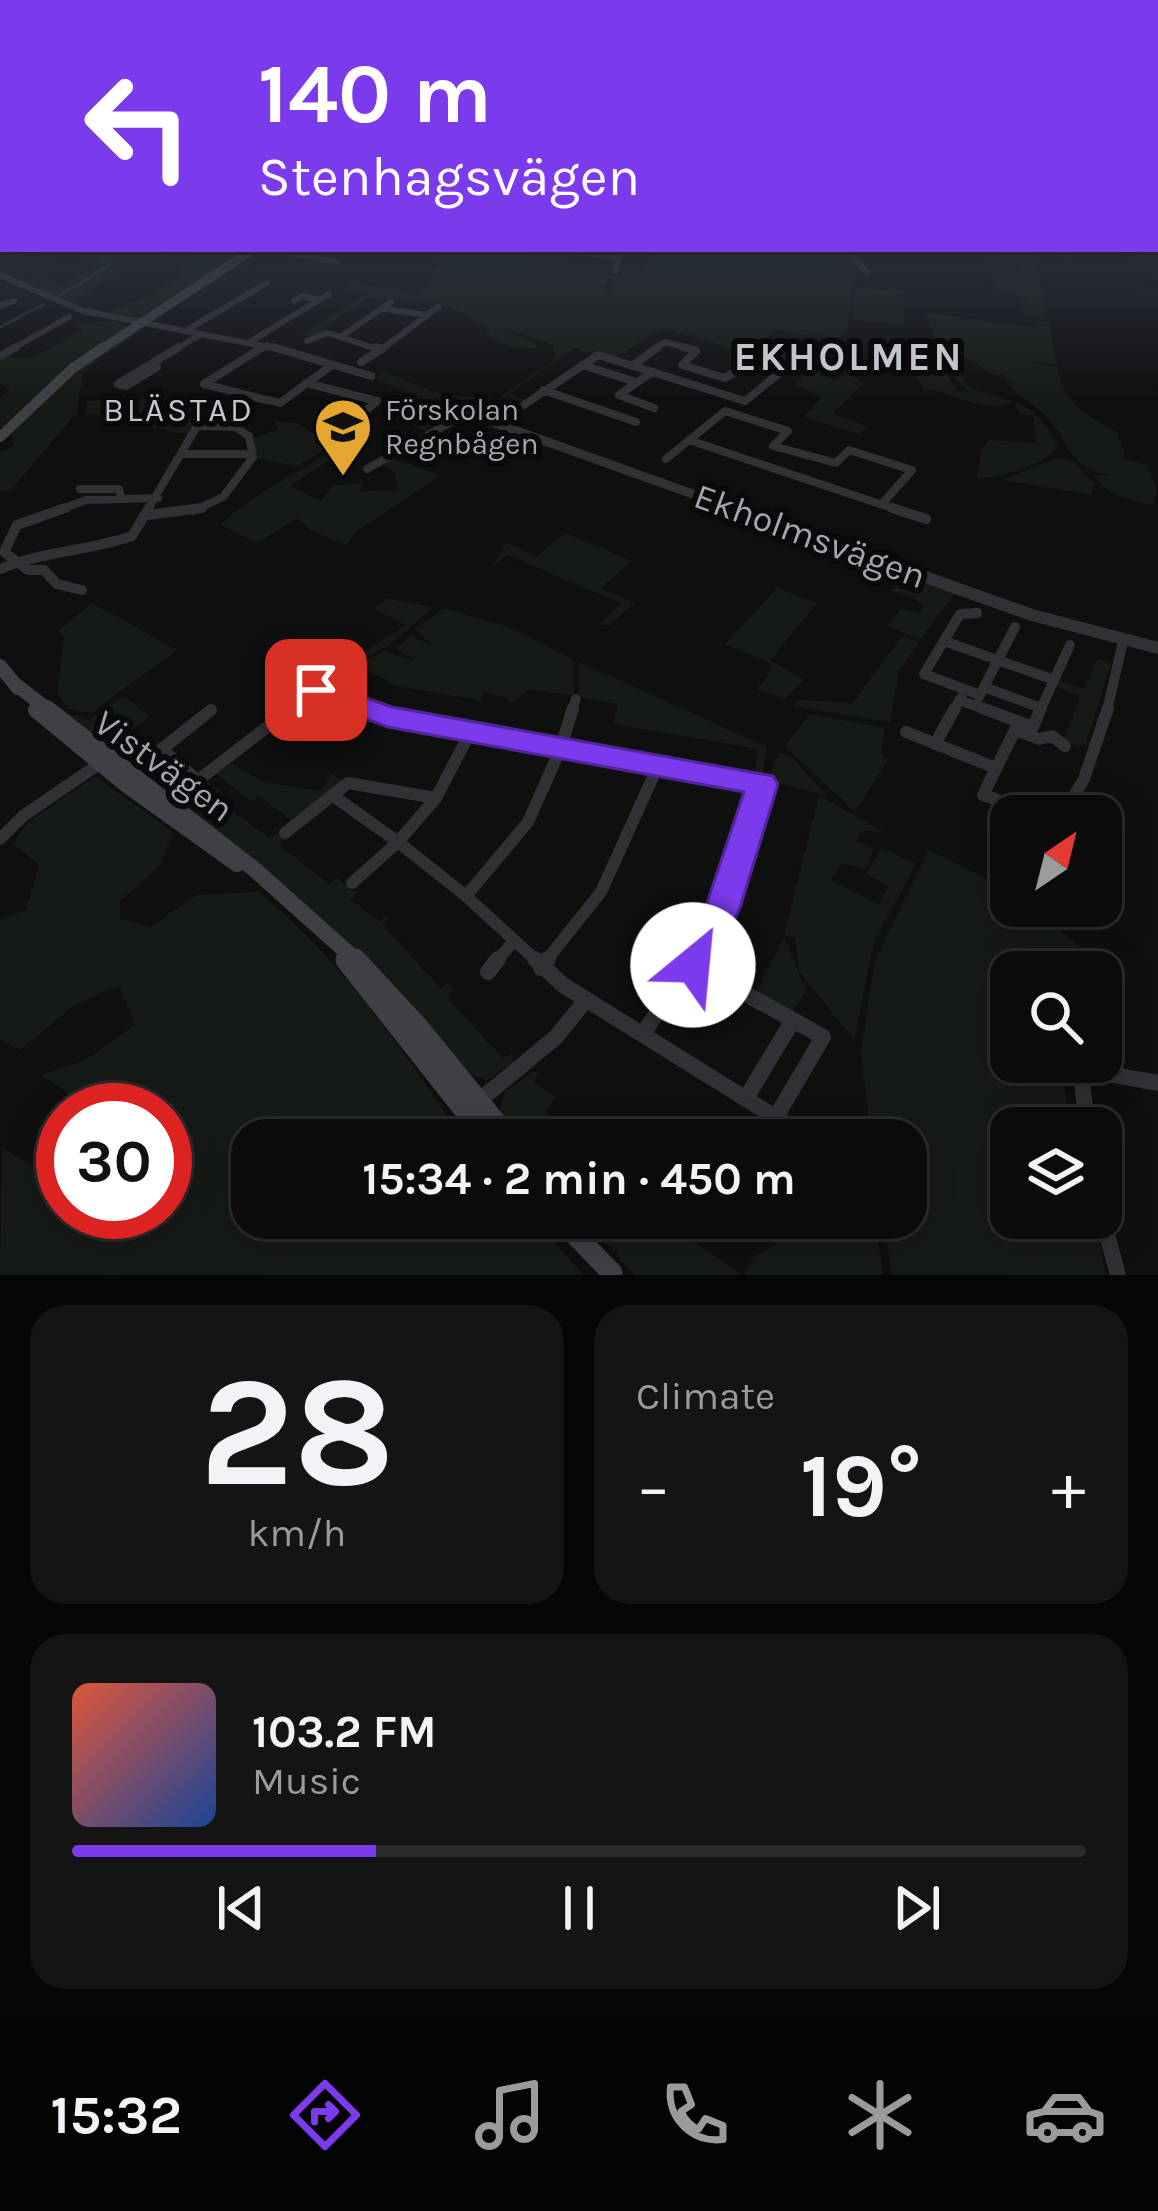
<!DOCTYPE html>
<meta charset="utf-8">
<style>
:root{--surface:#0b0b0c;--page:#141415;--text:#f1f3f6;--muted:#9a9b9d;--line:#2b2b2d;--accent:#7c3aed}
body{margin:0;font-family:Karla,sans-serif;background:var(--page);color:var(--text);height:100vh;display:flex;flex-direction:column;font-size:45px;white-space:nowrap}
*{box-sizing:border-box;margin:0}
p{font-size:39px;color:var(--muted)}
.icon{flex:none;width:66px;height:66px;fill:none;stroke:currentColor;stroke-width:2;stroke-linecap:round;stroke-linejoin:round}
.map{position:relative;height:1275px;overflow:hidden}
.details{display:flex;flex-direction:column;gap:30px;padding:30px;background:#060607;flex:1}
.details>*{flex:none}
.guide{position:absolute;left:0px;top:0px;width:1158px;height:252px;box-shadow:0 6px 30px #0003,0 0 0 3px var(--line);background:#7c3aed;color:#fff;overflow:hidden}
.needle{width:78px;rotate:35deg}
.controls{position:absolute;left:990px;top:795px;display:grid;gap:24px}
.controls a{display:grid;place-items:center;width:132px;height:132px;border-radius:24px;background:var(--surface);box-shadow:0 6px 30px #0003,0 0 0 3px var(--line);font-size:60px}
.speed{position:absolute;left:36px;top:1083px;display:flex;gap:24px;font-size:60px;font-weight:700;text-align:center}
.speed>*{display:grid;place-content:center;width:156px;height:156px;border-radius:50%;background:var(--surface);box-shadow:0 6px 30px #0003,0 0 0 3px var(--line);line-height:1}
.speed .limit{border:18px solid #d22;background:#fff;color:#111}
.pin{position:absolute;display:grid;place-items:center;width:102px;height:102px;color:#fff;margin:-51px;border-radius:24px;box-shadow:0 6px 18px #0006}
.me{position:absolute;width:132px;margin:-66px;rotate:28deg;stroke-linejoin:round;filter:drop-shadow(0 0 9px #0008)}
.turn{display:flex;align-items:center;gap:42px;height:252px;padding:0 60px;font-size:54px}
.turn .icon{width:156px;height:156px;stroke-width:2.5}
.turn b{display:block;font-size:84px;line-height:102px}
.big{font-size:90px;font-weight:700;line-height:1.1}
.details .card{flex:1;display:flex;flex-direction:column;justify-content:center;gap:18px;min-width:0;padding:0 42px;border-radius:36px;background:var(--page)}
.details .dial{align-items:center;gap:0}
.dial b{font-size:156px;line-height:1}
.song{display:flex;align-items:center;gap:36px}
.cover{width:144px;height:144px;border-radius:18px;background:linear-gradient(135deg,hsl(10 70% 55%),hsl(220 70% 35%))}
.played{height:12px;border-radius:6px;background:linear-gradient(90deg,var(--accent) 30%,var(--line) 30%)}
.keys{display:flex;justify-content:space-around;direction:ltr}
.heat{display:flex;justify-content:space-between;align-items:center;font-size:66px;direction:ltr}
.details .tiles{flex:1;display:grid;gap:30px;grid-template-columns:1fr 1fr}
.card:last-child{grid-column:span 2}
.trip{position:absolute;left:231px;top:1119px;width:696px;height:120px;border-radius:36px;background:var(--surface);box-shadow:0 6px 30px #0003,0 0 0 3px var(--line);font-weight:700;line-height:120px;text-align:center}
.menu{display:flex;height:192px;justify-content:space-around;align-items:center;background:#040405;color:var(--muted)}
.menu .icon{width:84px;height:84px}
.menu .selected{color:var(--accent)}
.menu b{font-size:54px;color:var(--text)}
.map>svg:first-child{display:block}
.green{fill:#161a16}
.lines{fill:none;stroke-linecap:round;stroke-linejoin:round}
.stream{stroke:#272d33;stroke-width:3}
.minor-far4{stroke:#303135;stroke-width:6}
.minor-far3{stroke:#303135;stroke-width:8}
.minor-far2{stroke:#303135;stroke-width:10}
.minor-far1{stroke:#303135;stroke-width:12}
.minor{stroke:#303135;stroke-width:16}
.tertiary-far1{stroke:#303135;stroke-width:9}
.tertiary{stroke:#303135;stroke-width:12}
.secondary-far4{stroke:#3e4045;stroke-width:9}
.secondary-far3{stroke:#3e4045;stroke-width:10}
.secondary-far2{stroke:#3e4045;stroke-width:14}
.secondary-far1{stroke:#3e4045;stroke-width:16}
.secondary{stroke:#3e4045;stroke-width:21}
.route{fill:#7c3aed;stroke:#51269a;stroke-width:3}
.labels{text-anchor:middle;dominant-baseline:central;stroke-width:12;stroke-linejoin:round;paint-order:stroke}
.far-poi-label{font-size:30px;fill:#a1a6b0;stroke:#0a0a0b;text-anchor:start}
.far-neighbourhood-label{font-size:33px;letter-spacing:3px;fill:#c1c5cd;stroke:#0a0a0b}
.street-label{font-size:36px;fill:#a1a6b0;stroke:#0a0a0b}
.far-district-label{font-size:39px;font-weight:bold;letter-spacing:3px;fill:#c1c5cd;stroke:#0a0a0b}
</style>
<div class="map">
<svg width="1158" height="1275" viewBox="0 0 1158 1275">
<rect width="100%" height="100%" fill="#0f0f10"/>
<path class="green" d="M62 249H130L187 259 200 251 226 254 247 249 136 320 81 308 91 306 104 313C127 303 171 294 181 268L137 263 85 293 100 299 85 295 74 300 82 304 77 306 22 284 40 277 63 285 95 264 69 252 29 270 14 262 41 261Z
M441 249H524L535 261 612 266 605 290 611 300 613 274 625 272 620 266 644 268 652 249H840L855 265 847 332 837 338 775 331 762 344 803 358 806 355 773 345 774 339 794 337 790 346 827 351 828 365 818 374 835 380 847 374 864 383 832 414 868 426 860 434 804 417 821 397 794 385 810 370 661 328 614 359 574 348 510 393 525 400 499 403 503 394 555 360 553 345 494 324 537 344 535 349C484 346 500 335 467 315 438 297 401 304 368 298L323 328 326 332 313 338 301 334 365 295H374L342 290 355 282 417 294 444 275 428 271 438 264Z
M989 249H1074V258L1034 254 1048 320 1022 314 1020 300 1030 297 989 288 1000 275 1024 280 1022 269 1027 270 1014 264 974 263 1002 259Z
M856 287 904 291V325L853 320Z
M43 312 74 325 112 320 127 327 71 367 0 429V397L10 390 0 384V357L31 358 83 330 43 313 0 335Z
M924 312 1038 328V321L1049 322 1057 364 1029 362 1057 367C1064 404 1085 415 1117 432L1126 460 1146 464 1158 490 1152 504C1126 500 1109 496 1093 475L1111 476C1063 466 1071 439 1043 414 1025 397 1014 397 1004 373L997 376 961 355 942 354Z
M146 327 83 372 77 412 11 490 0 491V453L14 446 11 434 84 363Z
M951 364C962 372 965 386 977 390 1019 404 1036 402 1058 447 1042 466 1001 478 977 478L982 449 989 440 1042 443 1036 442 1033 415 1020 414 1014 402C985 416 955 391 925 390L913 370H944L957 391 970 393 946 369Z
M382 372 446 396 494 397 467 403 464 411 424 431 402 420 385 425 416 397 377 379Z
M177 397 205 406 193 434C156 432 123 418 85 413L87 401Z
M274 421 296 423 315 434V444L324 450 297 466 254 458 253 438 278 430Z
M357 442 362 444 350 446 290 486 321 501 333 486 364 482 360 491 398 490 395 473 382 464 416 445 396 459 440 476 357 531 346 545 311 530 297 518 257 543 221 525C245 498 321 457 357 442Z
M1057 458 1073 461 1094 483 1091 495 1002 480Z
M565 533 632 561 601 588 634 603 610 625H599L621 603 508 555 489 569 507 543 537 556Z
M890 569 955 593 920 640 888 626 901 608 919 614 924 607 912 596 891 591 902 577Z
M777 588 817 603 770 660 804 680 785 699 757 689 772 671 768 662 725 644Z
M386 599 434 607 389 645 313 686 406 625 374 608Z
M92 603 177 650 91 713 68 709 57 693 64 639 59 630Z
M444 608 512 628 573 659 574 696 529 689 511 704 505 697 484 693 480 700 397 686 356 665 323 690 345 670 385 651 416 662 396 648 411 636 435 647 415 629Z
M902 636 919 642 899 671 890 722 793 706 798 700 853 703Z
M1098 658 1111 664 1086 744 1078 747 1064 739 1081 696 1055 686 1058 680 1084 689Z
M579 662 767 747 762 777 754 780 758 749 613 724 618 704 579 697Z
M124 696 150 717 131 731 151 743 161 741 157 754 188 780 182 787 170 789 67 713 88 720Z
M816 715 885 728 881 753 887 761 855 812 785 746 808 716Z
M779 752 794 759 826 795 767 781Z
M231 763 262 782 322 791 331 773 345 783 294 822 259 796 251 801 216 774Z
M95 776 173 832 159 867 120 901V919L151 927 196 895 259 892C342 960 404 1052 464 1140H252V1218H532L584 1275H0L2 1148 63 1183V1212H165V1110H95L41 1075 86 1060 135 1025 119 985 73 1006 20 1050 0 1039V920L26 910 39 865 13 843 27 823Z
M207 781 224 794 218 800 269 838 277 833 285 839 279 845 329 884 337 878 356 893 350 899 379 922 386 916 389 920 383 925 440 988 448 983 454 991 447 997 503 1059 512 1053 513 1062 488 1080 468 1074 362 955 187 805 186 796Z
M819 796 884 832 862 830 856 841 874 849 865 869 842 863 831 880 879 904 889 886 866 874 881 848 916 864 874 942 854 1039 799 972 795 938 784 935Z
M929 850 1011 891V906H1034C1062 937 1105 958 1122 996L1101 992V972H1011V1062H1061L1070 1128H1011V1218H1081L1083 1228 1096 1230 1106 1275H892L883 1218H906V1140H871L861 1053 875 961Z
M784 937 806 991 791 1015 755 995Z
M534 1071 539 1073 533 1082 556 1097 545 1112 575 1140H522L499 1111 505 1092Z
M586 1218H660L742 1275H634Z
M782 1218H875L883 1275H744L755 1255 775 1246Z"/>
<g class="lines">
<path class="stream" d="M59 296 111 264 89 249
M0 327 43 305"/>
<path class="minor-far4" d="M269 249 338 262
M551 249 620 257
M845 249 867 272
M615 271 622 249
M0 275 83 311 283 350
M294 301 302 296 319 300
M0 306 14 301
M384 309 428 315
M185 331 267 283
M342 336 391 302
M251 341 329 294
M307 341 328 333 380 350
M382 349 438 307
M10 350 69 317
M174 350 200 335
M258 350 267 345
M654 350 665 342 694 350"/>
<path class="minor-far3" d="M273 347 371 376
M683 347 696 351
M2 355 16 347
M361 362 382 349 376 347
M151 364 157 367 126 386 118 384Z
M151 364 179 347
M582 365 636 382
M632 366 658 347
M652 372 619 395 654 408
M306 383 377 401 348 426
M204 384 263 347
M204 384 266 400
M543 390 636 422
M269 400 280 403 332 365
M524 405 598 355 745 401 777 375 745 366 725 378 682 365 696 351
M788 431 773 446 836 463 849 450 912 470 882 504
M689 440 901 511
M183 454H248
M666 459 725 411 788 431
M367 469 469 412
M80 489H119L121 498
M56 511 86 500 158 498
M147 511 197 426 235 427 249 436 253 457 223 497 193 511"/>
<path class="minor-far2" d="M65 508 17 525 4 552 28 570H44L57 584 82 590
M892 508 926 519
M147 515 202 508
M0 569C44 551 88 551 132 536L149 508
M977 613 960 614 924 674 980 695
M944 641 1054 680
M984 687 1041 708
M979 697 1015 627
M959 700 990 711
M288 711 316 690 373 711
M572 711 576 699
M953 711 961 698
M1040 711 1070 645
M1107 711 1123 641"/>
<path class="minor-far1" d="M365 708 560 750 528 822 466 896 538 962
M573 708 560 750 762 784 716 923 690 962
M982 708 1033 727 1041 708
M1019 722 983 795 1037 813 1064 812 1084 779 1108 708
M1015 730 1039 739 1052 736 1065 746
M906 732 996 768
M935 744 955 708
M198 781 162 749 211 710
M436 798 471 731
M167 804 292 708
M285 833 348 783 436 798 398 842 332 795
M0 839 23 816 102 762
M352 883 398 842 466 896
M496 962 512 943
M545 962 601 892 658 766"/>
<path class="minor" d="M535 959 563 985 791 1127 789 1140
M693 965 793 1020 746 1098
M541 968 548 959
M488 972 498 959
M643 1034 692 959
M480 1100 556 1037 586 1000
M776 1117 823 1037 793 1020
M1088 1128 1080 1069 1158 1083
M1101 1213 1118 1275"/>
<path class="tertiary-far1" d="M499 424 488 404 468 408 475 416 740 511"/>
<path class="tertiary" d="M732 508 1032 615 1158 648"/>
<path class="secondary-far4" d="M100 350 254 249"/>
<path class="secondary-far3" d="M0 437 73 368 104 347"/>
<path class="secondary-far2" d="M0 666 18 688
M15 684 50 711"/>
<path class="secondary-far1" d="M47 708 254 869 358 962
M36 710 128 786 237 864"/>
<path class="secondary" d="M355 959 419 1028 510 1140
M346 960 488 1140
M559 1218 612 1273"/>
</g>
<linearGradient id="sky" x2="0" y2="1"><stop stop-color="#080809"/><stop offset="0.55" stop-color="#313742"/><stop offset="1" stop-color="#313742" stop-opacity="0"/></linearGradient>
<rect width="1158" height="399" fill="url(#sky)"/>
<path class="route" d="M316 680 392 707 773 776 778 784 740 908 706 977 693 981 680 977 674 965 706 906 744 792 388 727 306 697 302 690 306 683Z"/>
<defs>
<symbol id="school-pin" viewBox="-11 -11 22 30"><path d="M0 17L-7.5 6A9.5 9.5 0 1 1 7.5 6Z" fill="#e5a632" stroke="#0a0a0b"/><path d="M0-5L7-2L0 1L-7-2ZM-4 1L0 2.5L4 1V4Q0 6-4 4Z" fill="#111"/></symbol>
</defs>
<g fill-rule="evenodd">
<use href="#school-pin" x="310" y="394" width="66" height="90"/>
</g>
<g class="labels">
<g class="far-poi-label">
<text x="385" y="410">Förskolan<tspan x="385" dy="34">Regnbågen</tspan></text>
</g>
<g class="far-neighbourhood-label">
<text x="179" y="410">BLÄSTAD</text>
</g>
<g class="street-label">
<text transform="translate(810 536) rotate(20)">Ekholmsvägen</text>
<text transform="translate(164 766) rotate(36)">Vistvägen</text>
</g>
<g class="far-district-label">
<text x="849" y="357">EKHOLMEN</text>
</g>
</g>
</svg>
<div class="controls">
<a><svg class="needle" viewBox="-14 -14 28 28"><path d="M0-13l5 13h-10z" fill="#e53935"/><path d="M0 13l5-13h-10z" fill="#9a9b9d"/></svg></a>
<a><svg class="icon" aria-label="search" viewBox="0 0 24 24"><circle cx="10" cy="10" r="6"/><path d="M15 15l6 6"/></svg></a>
<a><svg class="icon" aria-label="layers" viewBox="0 0 24 24"><path d="M12 4l9 5-9 5-9-5zM3 14l9 5 9-5"/></svg></a>
</div>
<div class="speed"><div class="limit">30</div></div>
<div class="pin" style="left:316px;top:690px;background:#d93025"><svg class="icon" aria-label="arrive" viewBox="0 0 24 24"><path d="M6 21V4h12l-3 4 3 4H6"/></svg></div>
<svg class="me" style="left:693px;top:965px" viewBox="-20 -20 40 40"><circle r="19" fill="#fff"/><path d="M0-13L10 11 0 6-10 11z" fill="#7c3aed"/></svg>
<div class="trip">15:34 · 2 min · 450 m</div>
<div class="guide">
<div class="turn"><svg class="icon" aria-label="left" viewBox="0 0 24 24"><path d="M17 20v-9H6M10 6l-5 5 5 5"/></svg><div><b>140 m</b>Stenhagsvägen</div></div>
</div>
</div>
<section class="details">
<div class="tiles">
<div class="card dial"><b>28</b><p>km/h</p></div>
<div class="card"><p>Climate</p>
<div class="heat"><a>−</a><b class="big">19°</b><a>+</a></div>
</div>
<div class="card">
<div class="song"><i class="cover"></i><div><b>103.2 FM</b><p>Music</p></div></div>
<div class="played"></div>
<div class="keys"><svg class="icon" aria-label="previous" viewBox="0 0 24 24"><path d="M18 5L8 12l10 7zM5 5v14"/></svg><svg class="icon" aria-label="pause" viewBox="0 0 24 24"><path d="M8 5v14M16 5v14"/></svg><svg class="icon" aria-label="next" viewBox="0 0 24 24"><path d="M6 5l10 7-10 7zM19 5v14"/></svg></div>
</div>
</div>
</section>
<nav class="menu">
<b>15:32</b>
<svg class="icon selected" aria-label="directions" viewBox="0 0 24 24"><path d="M12 3l9 9-9 9-9-9zM9 14v-3h6M13 9l2 2-2 2"/></svg>
<svg class="icon" aria-label="music" viewBox="0 0 24 24"><path d="M9 18V5l10-2v13"/><circle cx="6" cy="18" r="3"/><circle cx="16" cy="16" r="3"/></svg>
<svg class="icon" aria-label="phone" viewBox="0 0 24 24"><path d="M5 4h4l2 5-3 2q2 4 5 5l2-3 5 2v4C11 20 4 13 5 4z"/></svg>
<svg class="icon" aria-label="climate" viewBox="0 0 24 24"><path d="M12 3v18M4 7l16 10M4 17L20 7"/></svg>
<svg class="icon" aria-label="car" viewBox="0 0 24 24"><path d="M5 17H2v-5l4-1 3-4h7l3 4 3 1v5h-3M9 17h6M6 11h13"/><circle cx="7" cy="17" r="2"/><circle cx="17" cy="17" r="2"/></svg>
</nav>
